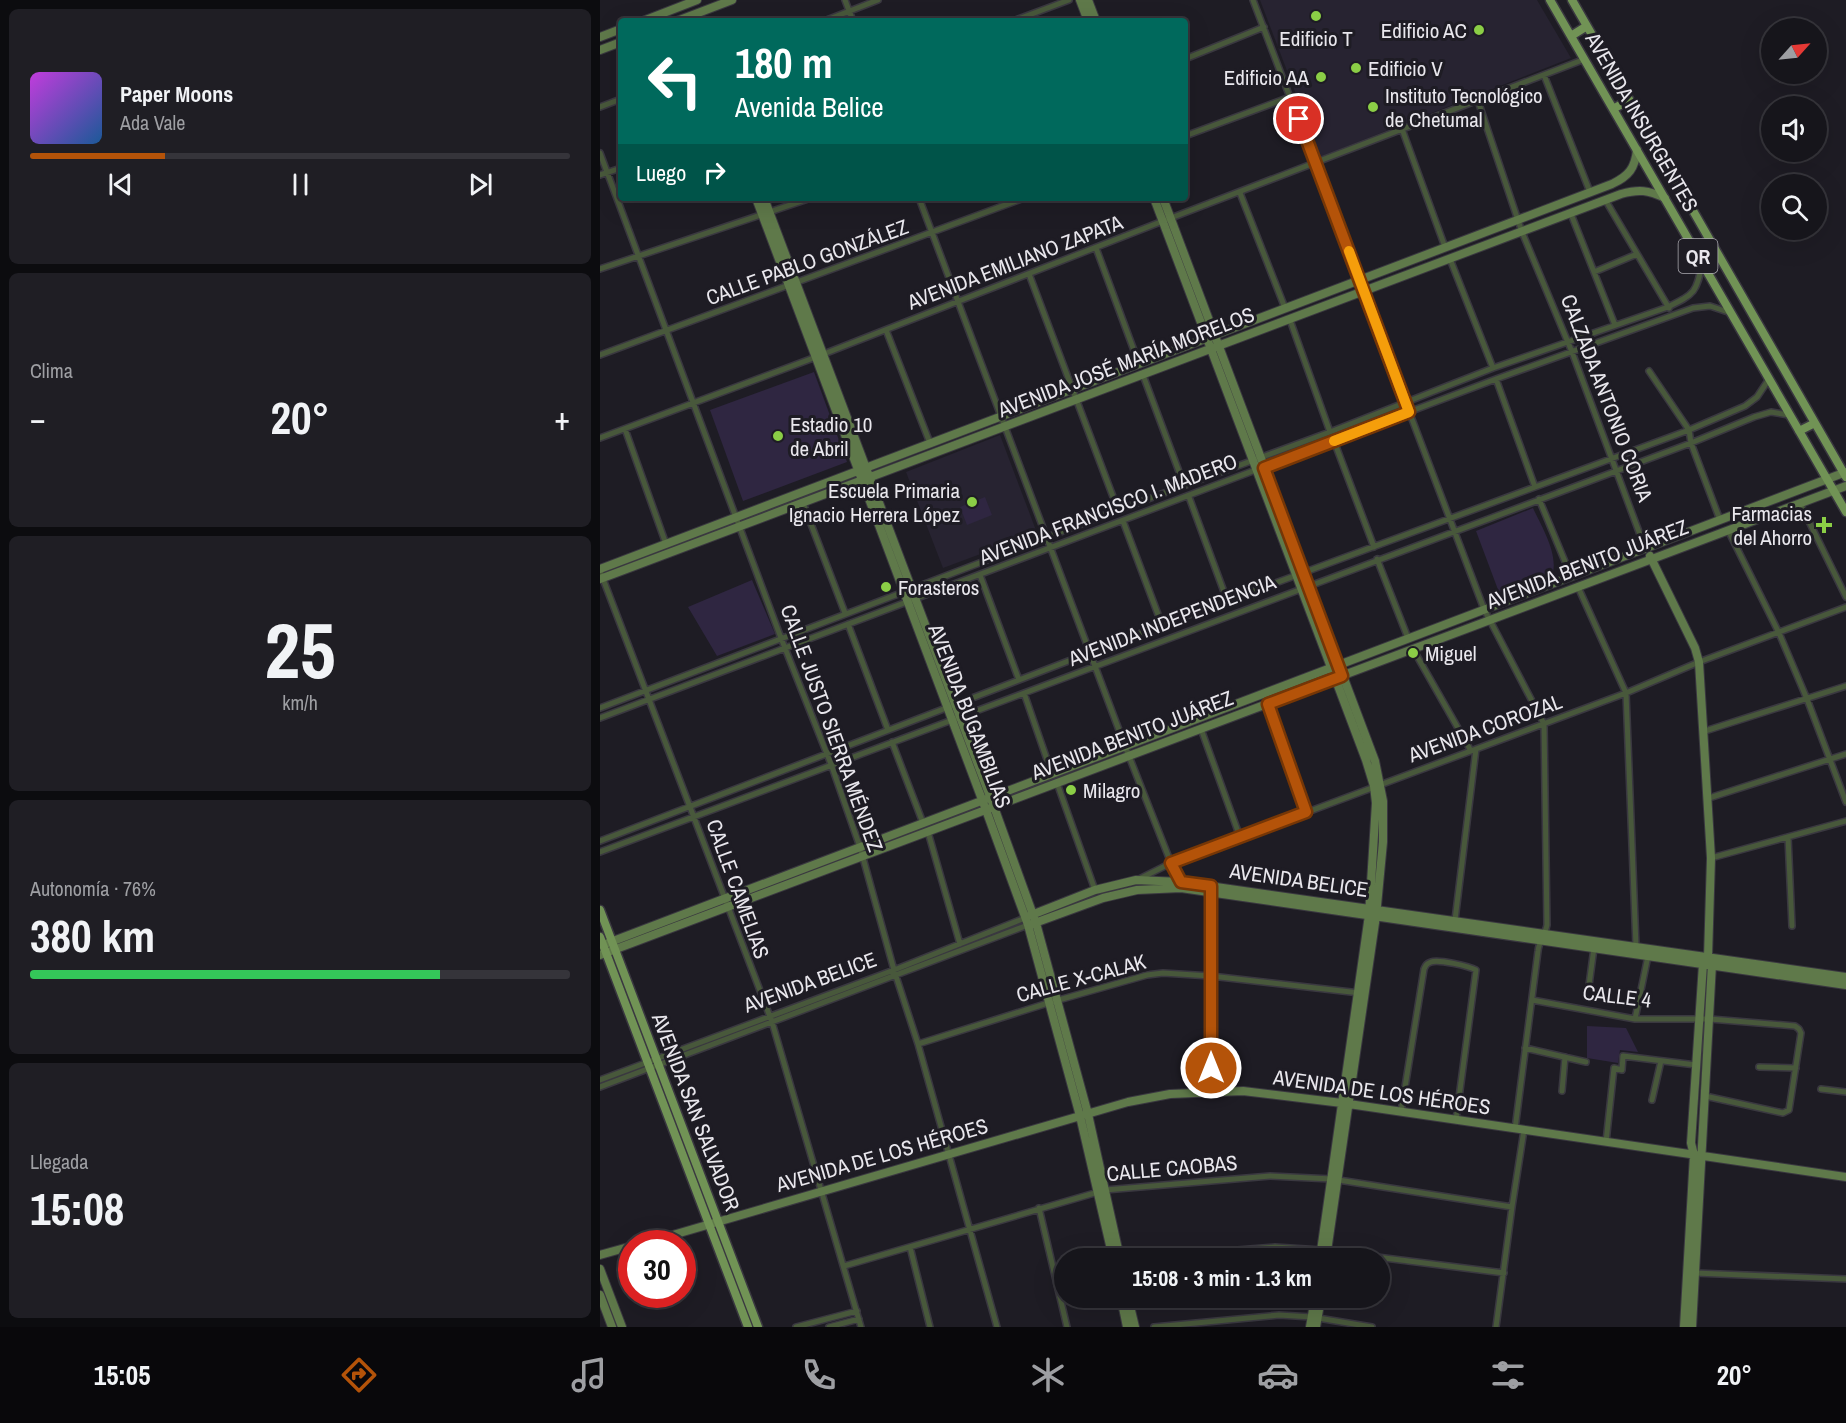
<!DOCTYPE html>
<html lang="es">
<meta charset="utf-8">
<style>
:root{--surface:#16151b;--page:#1f1e24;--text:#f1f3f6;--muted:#9e9fa3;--line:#35343a;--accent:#b45309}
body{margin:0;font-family:"Archivo Narrow",sans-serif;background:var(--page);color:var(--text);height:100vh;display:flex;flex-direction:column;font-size:22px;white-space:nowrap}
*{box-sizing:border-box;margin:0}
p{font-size:20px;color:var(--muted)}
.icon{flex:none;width:33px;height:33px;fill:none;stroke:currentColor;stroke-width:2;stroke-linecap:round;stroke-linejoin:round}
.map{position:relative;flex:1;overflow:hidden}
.sheet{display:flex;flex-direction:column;gap:9px;padding:9px;background:#0c0c0f;width:600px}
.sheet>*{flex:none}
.hud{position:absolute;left:18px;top:18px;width:570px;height:183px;border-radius:6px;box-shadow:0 6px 24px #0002,0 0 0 2px var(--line);background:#00695c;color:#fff;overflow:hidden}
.needle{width:39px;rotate:63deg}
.tools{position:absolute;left:1161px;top:18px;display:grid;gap:12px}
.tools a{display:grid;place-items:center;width:66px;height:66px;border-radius:50%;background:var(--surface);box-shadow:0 6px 24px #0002,0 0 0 2px var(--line);font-size:30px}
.speed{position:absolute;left:18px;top:1230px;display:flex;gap:12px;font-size:30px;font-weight:700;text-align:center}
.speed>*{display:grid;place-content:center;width:78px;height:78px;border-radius:50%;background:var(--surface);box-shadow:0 6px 24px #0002,0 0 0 2px var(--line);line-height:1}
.speed .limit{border:9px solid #d22;background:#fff;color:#111}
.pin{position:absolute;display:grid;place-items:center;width:51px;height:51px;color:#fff;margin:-26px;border:3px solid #fff;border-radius:50%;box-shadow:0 2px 6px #0007}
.me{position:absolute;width:66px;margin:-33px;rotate:0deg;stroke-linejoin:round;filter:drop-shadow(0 0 4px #0008)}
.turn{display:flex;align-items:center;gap:21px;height:126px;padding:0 18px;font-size:27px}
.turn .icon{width:78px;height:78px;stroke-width:2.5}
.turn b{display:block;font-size:42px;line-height:51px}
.then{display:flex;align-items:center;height:57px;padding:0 18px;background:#0003;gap:12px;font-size:22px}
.big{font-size:45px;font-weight:700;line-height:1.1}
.sheet .widget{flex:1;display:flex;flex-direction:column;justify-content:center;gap:9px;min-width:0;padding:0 21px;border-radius:9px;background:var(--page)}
.sheet .dial{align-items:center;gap:0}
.dial b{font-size:78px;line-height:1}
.song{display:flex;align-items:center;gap:18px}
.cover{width:72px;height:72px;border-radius:9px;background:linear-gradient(135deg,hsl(290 70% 55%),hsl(210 70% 35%))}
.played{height:6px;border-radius:3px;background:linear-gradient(90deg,var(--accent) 25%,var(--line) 25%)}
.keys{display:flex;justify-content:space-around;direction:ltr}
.heat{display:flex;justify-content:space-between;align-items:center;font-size:33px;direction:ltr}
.charge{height:9px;border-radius:4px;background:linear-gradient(90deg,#34c759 76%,var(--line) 0)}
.trip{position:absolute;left:454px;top:1248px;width:336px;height:60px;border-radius:30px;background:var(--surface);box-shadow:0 6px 24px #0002,0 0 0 2px var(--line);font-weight:700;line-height:60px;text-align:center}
.tab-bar{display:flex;height:96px;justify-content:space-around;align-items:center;background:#09080b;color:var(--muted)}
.tab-bar .icon{width:42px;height:42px}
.tab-bar .on{color:var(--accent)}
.tab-bar b{font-size:27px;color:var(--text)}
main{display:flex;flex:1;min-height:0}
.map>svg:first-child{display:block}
.built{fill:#272331}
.green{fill:#2f2641}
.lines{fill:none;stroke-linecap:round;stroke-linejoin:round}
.street-casing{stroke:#3a3840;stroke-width:8}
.secondary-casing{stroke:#3a3840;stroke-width:10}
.primary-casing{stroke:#3a3840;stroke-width:11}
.street{stroke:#48583b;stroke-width:5}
.secondary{stroke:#5f794a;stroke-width:8}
.primary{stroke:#719355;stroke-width:8}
.route-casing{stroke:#753606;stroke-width:15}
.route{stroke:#b45309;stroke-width:10}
.slow{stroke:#f59e0b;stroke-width:10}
.poi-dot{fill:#8bce46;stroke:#1e1c24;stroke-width:2}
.labels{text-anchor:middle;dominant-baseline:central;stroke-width:6;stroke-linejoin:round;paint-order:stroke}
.shield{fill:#1e1c24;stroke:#acaab1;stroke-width:1.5}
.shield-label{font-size:20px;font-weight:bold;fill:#e9e7ed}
.poi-label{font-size:21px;fill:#e9e7ed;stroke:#1e1c24;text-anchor:start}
.street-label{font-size:21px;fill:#e9e7ed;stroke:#1e1c24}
</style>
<main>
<section class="sheet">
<div class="widget">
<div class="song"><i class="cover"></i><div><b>Paper Moons</b><p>Ada Vale</p></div></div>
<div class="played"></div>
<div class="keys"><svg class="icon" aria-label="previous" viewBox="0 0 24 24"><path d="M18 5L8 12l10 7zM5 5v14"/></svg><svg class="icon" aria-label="pause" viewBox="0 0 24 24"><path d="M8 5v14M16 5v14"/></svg><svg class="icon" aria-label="next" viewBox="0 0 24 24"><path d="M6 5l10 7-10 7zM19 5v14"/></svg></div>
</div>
<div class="widget"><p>Clima</p>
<div class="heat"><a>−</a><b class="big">20°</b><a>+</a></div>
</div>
<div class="widget dial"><b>25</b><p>km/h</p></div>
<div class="widget"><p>Autonomía · 76%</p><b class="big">380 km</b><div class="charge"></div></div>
<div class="widget"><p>Llegada</p><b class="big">15:08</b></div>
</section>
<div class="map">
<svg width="1246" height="1327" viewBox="0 0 1246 1327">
<rect width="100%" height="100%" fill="#1e1c24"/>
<path class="built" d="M660 0H937L971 58 720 157Z
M400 435 437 533 343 568 306 472Z"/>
<path class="green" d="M214 372 247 462 143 501 110 410Z
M385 497 392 515 367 525 360 507Z
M933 508C943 530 968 568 943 588 936 594 913 600 903 603L876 531Z
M152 580 175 634 117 656 88 607Z
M987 1026 1026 1028 1038 1052 1020 1050 1018 1063 987 1058Z"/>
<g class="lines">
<defs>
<path id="street" d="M245 0 253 21
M653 0 884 609 944 724 947 925C945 935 939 941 938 951L915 1129
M224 21 278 0
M413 21 469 0
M585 59 664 27
M944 75 990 192
M878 101 922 232 972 352 1045 548
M0 107 21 99
M802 129 845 247
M585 136 690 97
M0 153 181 638 231 764 260 847 294 970 318 1044 397 1327
M0 175 21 168
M640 193 685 308
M319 198 525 746 571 863 581 882
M1006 201 1069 308
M971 214 1015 325
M496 248 539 364
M850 259 893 368
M0 269 211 198
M994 272 1037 254
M429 274 518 510
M690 320 730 432
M286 330 330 443
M0 355 424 198
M1049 371 1089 430 1091 443 1120 520
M543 375 584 485
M896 379 935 487
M25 429 66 544
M0 438 216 357 563 221 985 59
M734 441 774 547
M589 497 627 600
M939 499 971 576
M203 503 245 613
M1200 503 1246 597
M523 521 562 625
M1128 530 1179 633 1207 699 1246 802
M777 559 808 638
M0 571 172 1022 261 1327
M380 575 419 680
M978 587 1026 693 1036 946
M248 624 288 730
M813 649 871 751
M424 693 452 774
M668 704 706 812
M0 708 518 510 730 432 893 368 1068 307C1094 294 1097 293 1102 263
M0 718 896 379 1093 308 1110 306 1131 313
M601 729 640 837
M1105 731 1246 686
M292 742 323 823
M457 783 495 890
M1109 798 1246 754
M328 832 360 944
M1188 837 1192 926
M0 841 562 625 1089 430 1145 406 1157 397 1169 379
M0 852 1091 443 1154 417 1171 412 1189 415
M1111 858 1246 821
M539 879 571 863 1026 693 1099 662 1246 607
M611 891V1091
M855 920 876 749
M989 985 994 948
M932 1000 1035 1019H1110L1195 1026 1199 1029 1201 1033 1189 1110 1183 1113 1105 1096
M1035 1019 1048 956
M318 1044 448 1003 547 975 563 973 611 976 760 993
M925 1048 986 1062
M1159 1067 1196 1068
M0 1080 294 970 425 918
M0 1087 428 925
M1221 1089 1246 1092
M962 1091 965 1057
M1052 1100 1061 1061
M801 1112 824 969C826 965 826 964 831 962 838 959 869 966 876 970L856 1120
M1006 1142 1014 1068 1022 1070 1023 1056 1096 1065
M439 1208 467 1327
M310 1247 330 1327
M537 1258 675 1247 721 1250 904 1273
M244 1266 505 1190 670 1176 732 1179 912 1207
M1095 1273 1246 1279
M196 1327 257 1311
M229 1327 259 1319
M554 1327 679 1315 712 1317 772 1327
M896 1327 912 1207 924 1130"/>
<path id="secondary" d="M480 0 488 21
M488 0 496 21
M43 21 97 0
M77 21 132 0
M0 37 21 29
M0 50 21 42
M156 198 386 810 428 925 480 1116 513 1258
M164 198 394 807 436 923 488 1114 520 1258
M554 198 766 760 774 786 776 803 769 915 720 1258
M563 198 775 761 783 801V842L776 916 726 1258
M1050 556 1095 648 1099 662 1111 858 1108 957
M0 569 1012 184C1029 176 1035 168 1037 150
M0 579 1021 194C1039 189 1048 190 1065 198
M429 916 495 890 536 880 581 882 1246 977
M432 924 503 898 537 890 581 888 1246 985
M8 943 1246 472
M0 955 1246 486
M42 1244 528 1102 570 1094 643 1091 742 1103 1246 1177
M0 1255 32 1246
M0 1269 22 1327
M0 1295 12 1327
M521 1298 527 1327
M528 1298 535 1327
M710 1327 715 1298
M716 1327 721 1298
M1084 1327 1094 1155 1091 1143 1103 964 1105 961
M1092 1327 1112 964"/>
<path id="primary" d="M950 0 1246 512
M972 0 1246 477
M971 36 987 26
M1013 109 1029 100
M1199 431 1215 423
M0 910 158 1327
M0 937 148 1327"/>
</defs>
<use href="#street" class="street-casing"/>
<use href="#secondary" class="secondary-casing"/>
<use href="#primary" class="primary-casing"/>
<use href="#street" class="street"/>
<use href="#secondary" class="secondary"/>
<use href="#primary" class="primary"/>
</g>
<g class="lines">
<defs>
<path id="route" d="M611 1068V886L581 882 571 863 706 812 668 704 742 676 664 468 809 412 699 119"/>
</defs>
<use href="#route" class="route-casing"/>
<use href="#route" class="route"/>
<path class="slow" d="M734 441 809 412 749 251"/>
</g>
<g class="poi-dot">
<circle cx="716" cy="16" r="6"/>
<circle cx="879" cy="30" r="6"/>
<circle cx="756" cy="68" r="6"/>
<circle cx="721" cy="77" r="6"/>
<circle cx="773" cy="107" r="6"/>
<circle cx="178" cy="436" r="6"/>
<circle cx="372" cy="502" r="6"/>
<path d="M1221 516h6v6h6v6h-6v6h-6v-6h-6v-6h6z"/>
<circle cx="286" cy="587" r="6"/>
<circle cx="813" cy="653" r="6"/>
<circle cx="471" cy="790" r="6"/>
</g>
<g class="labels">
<rect class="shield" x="1078.5" y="239" width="39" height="34" rx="4.5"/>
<g class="shield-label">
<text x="1098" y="256">QR</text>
</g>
<g class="poi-label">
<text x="867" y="30" text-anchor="end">Edificio AC</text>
<text x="716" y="38" text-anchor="middle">Edificio T</text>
<text x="768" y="68">Edificio V</text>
<text x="709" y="77" text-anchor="end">Edificio AA</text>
<text x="785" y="95">Instituto Tecnológico<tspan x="785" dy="24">de Chetumal</tspan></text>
<text x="190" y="424">Estadio 10<tspan x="190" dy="24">de Abril</tspan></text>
<text x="360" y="490" text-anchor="end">Escuela Primaria<tspan x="360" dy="24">Ignacio Herrera López</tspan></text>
<text x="1212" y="513" text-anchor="end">Farmacias<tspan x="1212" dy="24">del Ahorro</tspan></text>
<text x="298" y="587">Forasteros</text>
<text x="825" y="653">Miguel</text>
<text x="483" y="790">Milagro</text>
</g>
<g class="street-label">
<text transform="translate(1042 122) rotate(60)">AVENIDA INSURGENTES</text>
<text transform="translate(207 262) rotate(-20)">CALLE PABLO GONZÁLEZ</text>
<text transform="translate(415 262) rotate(-21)">AVENIDA EMILIANO ZAPATA</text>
<text transform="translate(526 362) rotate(-21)">AVENIDA JOSÉ MARÍA MORELOS</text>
<text transform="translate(1007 398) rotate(69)">CALZADA ANTONIO CORIA</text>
<text transform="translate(508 509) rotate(-21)">AVENIDA FRANCISCO I. MADERO</text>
<text transform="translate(987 564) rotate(-21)">AVENIDA BENITO JUÁREZ</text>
<text transform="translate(572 620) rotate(-21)">AVENIDA INDEPENDENCIA</text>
<text transform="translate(370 716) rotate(69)">AVENIDA BUGAMBILIAS</text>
<text transform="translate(232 728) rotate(70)">CALLE JUSTO SIERRA MÉNDEZ</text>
<text transform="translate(885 728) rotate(-20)">AVENIDA COROZAL</text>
<text transform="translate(532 735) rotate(-21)">AVENIDA BENITO JUÁREZ</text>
<text transform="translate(699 880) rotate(8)">AVENIDA BELICE</text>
<text transform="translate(138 889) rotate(70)">CALLE CAMELIAS</text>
<text transform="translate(481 978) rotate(-15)">CALLE X-CALAK</text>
<text transform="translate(210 982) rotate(-20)">AVENIDA BELICE</text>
<text transform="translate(1017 996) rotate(7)">CALLE 4</text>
<text transform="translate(782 1092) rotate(8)">AVENIDA DE LOS HÉROES</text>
<text transform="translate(96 1112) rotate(69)">AVENIDA SAN SALVADOR</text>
<text transform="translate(282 1155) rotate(-16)">AVENIDA DE LOS HÉROES</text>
<text transform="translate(572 1168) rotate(-5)">CALLE CAOBAS</text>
</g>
</g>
</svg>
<div class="tools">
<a><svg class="needle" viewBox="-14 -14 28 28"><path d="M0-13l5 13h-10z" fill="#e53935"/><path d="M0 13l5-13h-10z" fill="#9e9fa3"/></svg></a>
<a><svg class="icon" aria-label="sound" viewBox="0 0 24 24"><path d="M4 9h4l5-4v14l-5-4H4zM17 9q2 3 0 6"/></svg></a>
<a><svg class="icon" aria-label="search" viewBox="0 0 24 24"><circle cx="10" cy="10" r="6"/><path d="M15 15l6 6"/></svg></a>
</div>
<div class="speed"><div class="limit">30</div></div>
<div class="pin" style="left:699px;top:119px;background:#d93025"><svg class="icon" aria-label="arrive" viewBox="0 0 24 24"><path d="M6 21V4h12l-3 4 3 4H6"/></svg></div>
<svg class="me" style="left:611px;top:1068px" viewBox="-20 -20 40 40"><circle r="17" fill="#b45309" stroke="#fff" stroke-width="3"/><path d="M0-11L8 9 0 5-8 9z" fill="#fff"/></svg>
<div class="trip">15:08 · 3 min · 1.3 km</div>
<div class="hud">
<div class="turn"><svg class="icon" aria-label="left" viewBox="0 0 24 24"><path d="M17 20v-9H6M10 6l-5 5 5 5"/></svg><div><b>180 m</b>Avenida Belice</div></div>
<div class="then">Luego<svg class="icon" aria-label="right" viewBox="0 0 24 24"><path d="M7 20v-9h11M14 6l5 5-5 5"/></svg></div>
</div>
</div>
</main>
<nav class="tab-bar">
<b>15:05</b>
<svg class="icon on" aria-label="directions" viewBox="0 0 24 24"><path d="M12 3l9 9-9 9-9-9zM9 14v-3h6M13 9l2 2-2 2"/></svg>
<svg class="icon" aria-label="music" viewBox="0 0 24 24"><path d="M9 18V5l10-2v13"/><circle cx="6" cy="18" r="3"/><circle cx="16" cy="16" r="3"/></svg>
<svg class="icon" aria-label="phone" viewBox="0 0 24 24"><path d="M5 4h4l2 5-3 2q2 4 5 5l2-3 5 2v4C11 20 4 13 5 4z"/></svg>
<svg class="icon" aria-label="climate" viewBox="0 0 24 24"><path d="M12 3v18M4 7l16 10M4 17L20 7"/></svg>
<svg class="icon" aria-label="car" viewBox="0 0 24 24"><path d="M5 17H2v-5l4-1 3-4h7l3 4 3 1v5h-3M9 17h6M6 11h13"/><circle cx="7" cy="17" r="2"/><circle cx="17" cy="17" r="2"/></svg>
<svg class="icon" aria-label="filters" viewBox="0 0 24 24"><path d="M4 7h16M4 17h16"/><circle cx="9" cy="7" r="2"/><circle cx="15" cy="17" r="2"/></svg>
<b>20°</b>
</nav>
